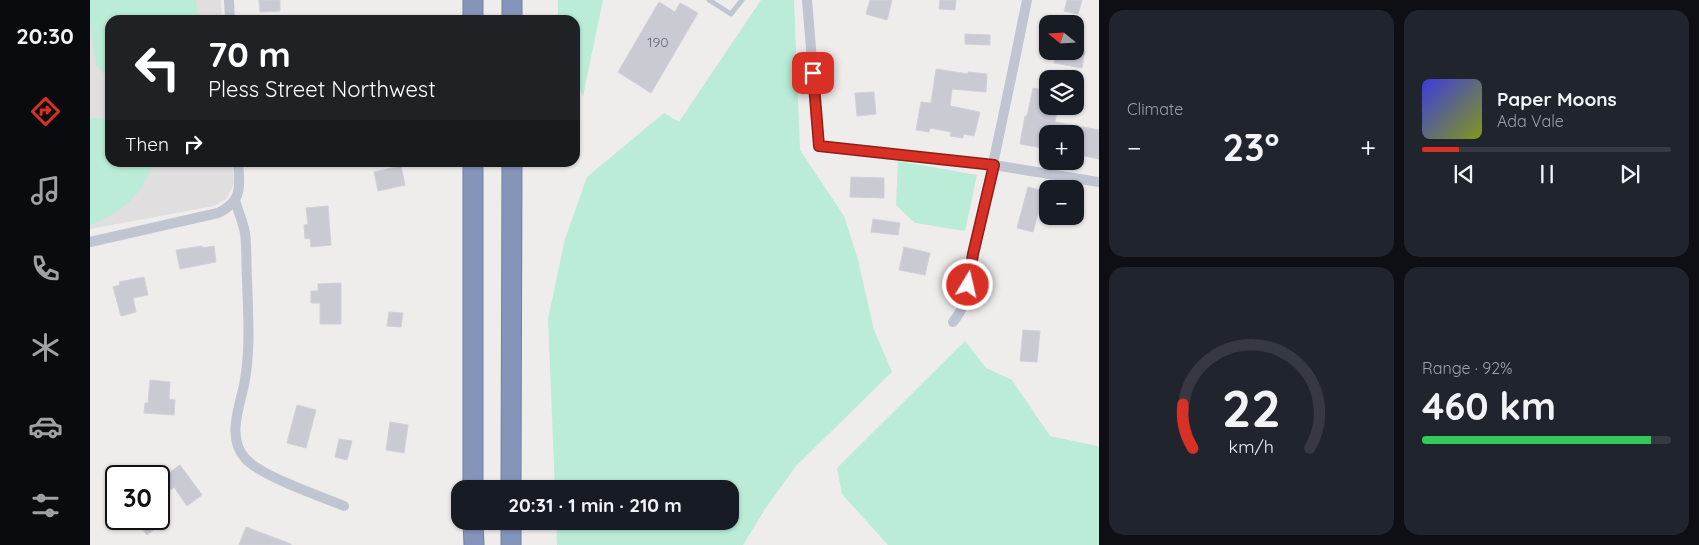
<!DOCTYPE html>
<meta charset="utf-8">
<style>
:root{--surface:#171b24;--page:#20242c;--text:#f1f3f6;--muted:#9ea1a6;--line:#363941;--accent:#d93025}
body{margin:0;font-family:Quicksand,sans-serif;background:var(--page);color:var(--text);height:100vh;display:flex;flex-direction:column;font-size:19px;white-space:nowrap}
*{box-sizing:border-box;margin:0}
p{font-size:16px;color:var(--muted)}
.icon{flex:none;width:28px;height:28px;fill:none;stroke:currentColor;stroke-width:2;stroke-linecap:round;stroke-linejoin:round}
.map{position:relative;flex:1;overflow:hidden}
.details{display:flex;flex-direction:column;gap:10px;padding:10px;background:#0d0f14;width:600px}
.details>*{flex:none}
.hud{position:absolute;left:15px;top:15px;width:475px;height:152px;border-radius:15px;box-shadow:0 1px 4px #0004;background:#202124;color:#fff;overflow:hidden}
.needle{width:32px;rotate:288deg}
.buttons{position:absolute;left:949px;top:15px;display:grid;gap:10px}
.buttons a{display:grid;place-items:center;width:45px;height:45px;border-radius:10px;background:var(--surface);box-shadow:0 1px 4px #0004;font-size:25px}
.speed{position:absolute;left:15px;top:465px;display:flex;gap:10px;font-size:25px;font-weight:700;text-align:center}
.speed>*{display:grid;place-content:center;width:65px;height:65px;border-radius:50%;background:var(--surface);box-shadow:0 1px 4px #0004;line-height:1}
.speed .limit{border:2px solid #111;border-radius:8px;background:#fff;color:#111}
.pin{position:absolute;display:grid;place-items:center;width:42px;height:42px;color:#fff;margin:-21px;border-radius:10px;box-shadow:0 2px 8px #0006}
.me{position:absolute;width:55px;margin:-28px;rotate:9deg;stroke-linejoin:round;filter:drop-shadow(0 0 4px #0008)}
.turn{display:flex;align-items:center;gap:18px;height:105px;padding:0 20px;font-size:22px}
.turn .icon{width:65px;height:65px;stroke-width:2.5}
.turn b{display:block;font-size:35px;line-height:42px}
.then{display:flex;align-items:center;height:48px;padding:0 20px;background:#0003;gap:10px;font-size:19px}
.big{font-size:38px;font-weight:800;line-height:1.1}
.details .widget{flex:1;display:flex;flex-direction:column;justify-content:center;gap:8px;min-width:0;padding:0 18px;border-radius:15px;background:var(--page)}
.details .dial{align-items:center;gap:0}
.dial svg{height:130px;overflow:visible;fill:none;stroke:var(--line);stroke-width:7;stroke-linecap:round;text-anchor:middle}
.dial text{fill:var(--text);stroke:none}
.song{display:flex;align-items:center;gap:15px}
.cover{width:60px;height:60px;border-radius:8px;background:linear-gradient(135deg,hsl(240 70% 55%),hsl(70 70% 35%))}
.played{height:5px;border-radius:2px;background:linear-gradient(90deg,var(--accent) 15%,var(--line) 15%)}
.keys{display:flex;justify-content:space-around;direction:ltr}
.heat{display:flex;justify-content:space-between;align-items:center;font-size:28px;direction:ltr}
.charge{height:8px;border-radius:4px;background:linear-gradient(90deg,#34c759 92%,var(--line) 0)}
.details .tiles{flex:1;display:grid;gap:10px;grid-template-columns:repeat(2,1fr)}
.trip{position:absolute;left:361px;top:480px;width:288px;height:50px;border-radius:15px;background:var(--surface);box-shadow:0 1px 4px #0004;font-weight:800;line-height:50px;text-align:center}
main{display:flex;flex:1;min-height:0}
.menu{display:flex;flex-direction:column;width:90px;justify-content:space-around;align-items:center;background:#090b0e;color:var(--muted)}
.menu .icon{width:35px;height:35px}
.menu .active{color:var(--accent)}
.menu b{font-size:22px;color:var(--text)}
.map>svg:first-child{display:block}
.education{fill:#e0dede}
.green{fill:#baecd7}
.building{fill:#c9cad2;stroke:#d0d1d8}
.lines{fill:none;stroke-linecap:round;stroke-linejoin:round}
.motorway-casing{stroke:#7080a6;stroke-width:21}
.service{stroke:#bfc5d1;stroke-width:5}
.minor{stroke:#bfc5d1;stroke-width:10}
.motorway{stroke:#8595ba;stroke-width:19}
.route-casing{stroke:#8d1f18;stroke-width:12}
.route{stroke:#d93025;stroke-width:9}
.labels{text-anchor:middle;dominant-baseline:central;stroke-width:4;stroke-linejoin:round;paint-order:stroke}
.number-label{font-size:14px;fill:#666c77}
</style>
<main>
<nav class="menu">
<b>20:30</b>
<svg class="icon active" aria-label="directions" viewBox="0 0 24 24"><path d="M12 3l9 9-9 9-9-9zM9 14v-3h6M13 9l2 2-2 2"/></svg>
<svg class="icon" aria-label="music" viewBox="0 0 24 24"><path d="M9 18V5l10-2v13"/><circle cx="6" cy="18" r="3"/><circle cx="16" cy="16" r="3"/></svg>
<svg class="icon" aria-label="phone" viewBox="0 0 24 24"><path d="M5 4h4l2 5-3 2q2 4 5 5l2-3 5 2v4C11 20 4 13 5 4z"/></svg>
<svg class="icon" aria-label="climate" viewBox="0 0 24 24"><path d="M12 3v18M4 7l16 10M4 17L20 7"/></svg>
<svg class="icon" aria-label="car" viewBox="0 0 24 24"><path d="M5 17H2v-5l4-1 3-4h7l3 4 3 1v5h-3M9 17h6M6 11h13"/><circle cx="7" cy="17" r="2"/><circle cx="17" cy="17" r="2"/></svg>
<svg class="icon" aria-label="filters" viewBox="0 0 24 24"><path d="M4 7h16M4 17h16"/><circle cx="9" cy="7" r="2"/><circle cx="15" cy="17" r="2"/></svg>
</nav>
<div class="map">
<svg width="1009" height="545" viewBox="0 0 1009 545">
<rect width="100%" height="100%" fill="#efecec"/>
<path class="education" d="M0 0H131L132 20H20V162L142 163 144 184 136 199 124 206 0 229Z"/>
<path class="green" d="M0 0H106L108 20H20V73L14 74 6 65 0 22Z
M468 0H513L493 96 485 78V20H468Z
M671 0H704L710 150 754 216 768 260 784 330 802 372 706 466 675 509 653 545H467L466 521H640V489H465L458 319 475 239 497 177 574 113 589 122Z
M0 118H20V162L64 163C50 196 34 212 0 225Z
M808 161 887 175 875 231 825 223 806 205Z
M875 341 896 368 922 380 960 436 1007 446 1009 448V545H798L752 494 747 468Z"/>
<path class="building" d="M169 0H190V11L170 12Z
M780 0H802L797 20 776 14Z
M850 0H866L865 10 849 9Z
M977 0H992L988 14 974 11Z
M569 2 585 12 590 3 608 13 561 93 528 72Z
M875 34 900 35V45L875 44Z
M985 49 995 50 992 68 964 63 966 51H985Z
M846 69 878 74V72L897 74 896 92 862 89 860 106 890 112 884 136 874 134 873 138 860 136 861 132 840 128 839 132 826 130 831 102 841 103Z
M943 88 958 91V106H968L965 122 1009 130V159L985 154 987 134H958V149L930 144 935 116H937Z
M784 92 786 114 767 116 765 93Z
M311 166 315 185 288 191 284 172Z
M761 177 794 178V198L760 197Z
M938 187 954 191 943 232 927 228Z
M238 206 241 245 221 247 220 238 215 239 214 225 218 224 216 208Z
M783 219 810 223 808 235 781 232Z
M112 246V248L124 246 126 262 90 269 86 250Z
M814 247 840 253 835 275 809 270Z
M54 277 58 295 43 298 46 312 31 316 23 287 30 285 29 282Z
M251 283V324H230V303H221V291H228V284Z
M299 312 313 313 311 327 297 326Z
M933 330 950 331 947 362 930 361Z
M60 380 80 382 79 399 85 400 84 415 54 413 55 403H58Z
M207 405 226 410 216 448 197 443Z
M300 422 318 425 314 453 296 450Z
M249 439 262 441 257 460 245 457Z
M90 465 112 495 97 506 84 487 69 499V480Z
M45 519H61L67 527 57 535Z
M156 527 201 544V545H149Z"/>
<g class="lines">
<defs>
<path id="motorway" d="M383 0V20
M422 20V0
M383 162V489
M421 489 422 162
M383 521 384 545
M421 545V521"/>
</defs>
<use href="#motorway" class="motorway-casing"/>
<path class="service" d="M619 0 641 14 652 0"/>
<path class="minor" d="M139 0 140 20
M717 0 729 146 904 165 1009 182
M145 200C148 211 153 222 155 233 157 247 156 264 157 279 158 314 161 350 154 385 149 408 137 438 155 458 170 476 230 496 254 506
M0 242 128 213C153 201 150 186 148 162
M863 322C880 303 878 274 884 250 903 167 920 84 937 0"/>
<use href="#motorway" class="motorway"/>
</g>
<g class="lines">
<defs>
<path id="route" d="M723 73 729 146 904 165 883 254 878 285"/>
</defs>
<use href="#route" class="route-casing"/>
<use href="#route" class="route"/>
</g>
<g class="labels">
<g class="number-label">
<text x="568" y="42">190</text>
</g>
</g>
</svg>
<div class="buttons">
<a><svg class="needle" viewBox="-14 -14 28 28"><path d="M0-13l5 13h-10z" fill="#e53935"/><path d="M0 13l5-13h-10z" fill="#9ea1a6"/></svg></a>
<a><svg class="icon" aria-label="layers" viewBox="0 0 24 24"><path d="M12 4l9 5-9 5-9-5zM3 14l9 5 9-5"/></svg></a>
<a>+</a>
<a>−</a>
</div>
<div class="speed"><div class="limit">30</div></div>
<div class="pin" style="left:723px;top:73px;background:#d93025"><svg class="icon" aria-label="arrive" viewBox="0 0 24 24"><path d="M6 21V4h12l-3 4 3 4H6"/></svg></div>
<svg class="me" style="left:878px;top:285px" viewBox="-20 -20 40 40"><circle r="17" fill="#d93025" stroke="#fff" stroke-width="3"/><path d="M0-11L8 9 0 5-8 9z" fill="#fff"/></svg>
<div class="trip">20:31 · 1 min · 210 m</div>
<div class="hud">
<div class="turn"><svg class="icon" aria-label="left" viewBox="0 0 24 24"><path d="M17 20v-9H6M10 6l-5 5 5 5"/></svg><div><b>70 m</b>Pless Street Northwest</div></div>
<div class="then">Then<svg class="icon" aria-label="right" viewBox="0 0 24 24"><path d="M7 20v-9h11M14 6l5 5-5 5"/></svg></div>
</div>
</div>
<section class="details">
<div class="tiles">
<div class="widget"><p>Climate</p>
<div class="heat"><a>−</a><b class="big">23°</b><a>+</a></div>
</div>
<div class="widget">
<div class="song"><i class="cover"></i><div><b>Paper Moons</b><p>Ada Vale</p></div></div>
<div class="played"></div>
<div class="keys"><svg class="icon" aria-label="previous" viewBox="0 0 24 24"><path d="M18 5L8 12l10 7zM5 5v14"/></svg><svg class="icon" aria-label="pause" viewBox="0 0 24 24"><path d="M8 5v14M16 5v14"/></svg><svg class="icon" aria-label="next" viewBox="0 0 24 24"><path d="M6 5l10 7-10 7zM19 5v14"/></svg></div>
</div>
<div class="widget dial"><svg viewBox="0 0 100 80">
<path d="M14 69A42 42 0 1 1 86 69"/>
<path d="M14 69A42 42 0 0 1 8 42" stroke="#d93025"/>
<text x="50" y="56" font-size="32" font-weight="700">22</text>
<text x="50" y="72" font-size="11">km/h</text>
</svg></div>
<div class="widget"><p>Range · 92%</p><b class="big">460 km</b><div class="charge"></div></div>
</div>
</section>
</main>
